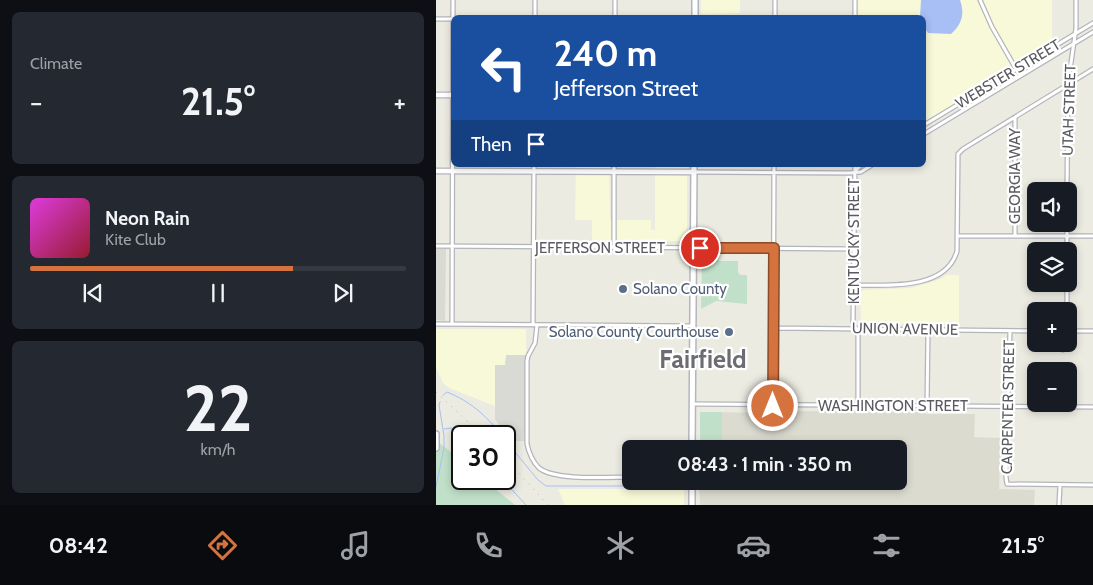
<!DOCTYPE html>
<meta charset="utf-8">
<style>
:root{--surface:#171b24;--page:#242831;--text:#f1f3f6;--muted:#9ea1a6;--line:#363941;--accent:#d5733e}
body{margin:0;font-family:Cabin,sans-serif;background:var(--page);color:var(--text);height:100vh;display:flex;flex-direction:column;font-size:19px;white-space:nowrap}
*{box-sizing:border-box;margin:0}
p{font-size:16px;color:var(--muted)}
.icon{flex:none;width:28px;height:28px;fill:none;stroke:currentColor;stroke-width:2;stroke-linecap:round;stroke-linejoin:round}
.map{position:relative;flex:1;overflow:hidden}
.sheet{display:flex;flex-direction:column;gap:12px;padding:12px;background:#0d0f14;width:436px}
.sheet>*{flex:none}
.top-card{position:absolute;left:15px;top:15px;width:475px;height:152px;border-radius:8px;box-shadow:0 2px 8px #0003;background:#1a4fa0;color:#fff;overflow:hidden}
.buttons{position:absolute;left:591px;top:182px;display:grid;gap:10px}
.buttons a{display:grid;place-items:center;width:50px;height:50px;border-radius:8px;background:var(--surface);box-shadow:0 2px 8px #0003;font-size:25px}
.speed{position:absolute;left:15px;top:425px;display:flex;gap:10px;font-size:25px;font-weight:700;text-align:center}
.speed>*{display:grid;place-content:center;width:65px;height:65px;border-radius:50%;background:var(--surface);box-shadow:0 2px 8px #0003;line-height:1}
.speed .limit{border:2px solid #111;border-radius:8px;background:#fff;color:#111}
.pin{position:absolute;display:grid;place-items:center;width:42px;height:42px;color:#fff;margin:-21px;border:2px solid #fff;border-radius:50%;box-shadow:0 1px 5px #0007}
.me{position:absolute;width:55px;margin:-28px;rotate:0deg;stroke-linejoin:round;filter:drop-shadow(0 0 4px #0008)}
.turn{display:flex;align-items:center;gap:18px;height:105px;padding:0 20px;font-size:22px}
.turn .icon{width:65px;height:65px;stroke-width:2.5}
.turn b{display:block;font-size:35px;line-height:42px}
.then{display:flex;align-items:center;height:48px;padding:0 20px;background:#0003;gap:10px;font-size:19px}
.big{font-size:38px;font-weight:700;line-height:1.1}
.sheet .widget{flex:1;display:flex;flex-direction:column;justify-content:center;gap:8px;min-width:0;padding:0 18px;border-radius:8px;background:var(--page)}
.sheet .dial{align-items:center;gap:0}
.dial b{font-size:65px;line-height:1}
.song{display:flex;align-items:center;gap:15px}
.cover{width:60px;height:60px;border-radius:8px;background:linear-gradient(135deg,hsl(300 70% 55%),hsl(350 70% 35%))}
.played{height:5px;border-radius:2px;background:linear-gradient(90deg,var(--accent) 70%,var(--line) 70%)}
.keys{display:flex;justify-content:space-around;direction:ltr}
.heat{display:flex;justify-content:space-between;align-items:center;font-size:28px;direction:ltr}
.trip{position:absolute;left:186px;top:440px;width:285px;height:50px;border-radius:8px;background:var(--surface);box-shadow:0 2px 8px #0003;font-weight:700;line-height:50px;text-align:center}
.dock{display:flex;height:80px;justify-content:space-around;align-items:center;background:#090b0e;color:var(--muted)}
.dock .icon{width:35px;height:35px}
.dock .on{color:var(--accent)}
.dock b{font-size:22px;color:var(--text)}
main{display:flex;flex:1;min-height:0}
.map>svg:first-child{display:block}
.commercial{fill:#f8f9d9}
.industrial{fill:#dadad4}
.education{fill:#dbdbd0}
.green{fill:#c1e0c9}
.water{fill:#a8bff5}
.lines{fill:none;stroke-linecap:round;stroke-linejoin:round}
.stream{stroke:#a8bff5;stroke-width:1}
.minor-casing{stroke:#b4b5bb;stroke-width:5.5}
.tertiary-casing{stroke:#b4b5bb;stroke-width:7}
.secondary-casing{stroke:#b5b6bd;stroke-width:8}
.minor{stroke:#fff;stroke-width:3}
.tertiary{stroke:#fff;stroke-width:4.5}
.secondary{stroke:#fff;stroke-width:5}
.rail{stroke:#b4b4b5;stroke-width:1;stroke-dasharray:1 6;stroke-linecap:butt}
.route-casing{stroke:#8a4b28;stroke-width:12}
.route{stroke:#d5733e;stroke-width:9}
.service-dot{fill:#5c6f8a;stroke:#fff;stroke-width:2}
.labels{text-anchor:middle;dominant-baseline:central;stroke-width:4.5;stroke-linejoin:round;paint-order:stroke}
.street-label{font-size:15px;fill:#5a5b61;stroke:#fff}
.service-label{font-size:15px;fill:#4e5e75;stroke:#fff;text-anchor:start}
.town-label{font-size:25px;font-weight:bold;fill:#6b6d73;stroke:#fff}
</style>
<main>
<section class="sheet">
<div class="widget"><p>Climate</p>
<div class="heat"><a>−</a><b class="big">21.5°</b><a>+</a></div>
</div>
<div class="widget">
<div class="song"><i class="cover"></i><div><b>Neon Rain</b><p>Kite Club</p></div></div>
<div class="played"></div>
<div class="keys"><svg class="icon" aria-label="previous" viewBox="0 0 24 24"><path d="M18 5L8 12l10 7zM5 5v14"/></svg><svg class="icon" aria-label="pause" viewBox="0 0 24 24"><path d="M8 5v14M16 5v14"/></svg><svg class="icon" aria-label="next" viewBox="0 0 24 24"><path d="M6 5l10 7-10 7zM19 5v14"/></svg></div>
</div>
<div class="widget dial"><b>22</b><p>km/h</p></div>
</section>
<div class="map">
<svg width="657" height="505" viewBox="0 0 657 505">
<rect width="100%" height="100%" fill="#ebebe2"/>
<path class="commercial" d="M265 0H304V13L265 14Z
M421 0H616V42L581 71 488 126V18H421Z
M140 165H173L174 220H215V230H219V165H251V241H156V220H139Z
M511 275H523V324H428L425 322 424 293 427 290 474 288 502 280Z
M0 329H90V355H70V365H60L59 406 13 388 7 383 0 367Z
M122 489H248V505H129Z"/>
<path class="industrial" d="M0 249H10L9 321 0 320Z
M70 355H90V441H76L59 419V365H69Z"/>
<path class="education" d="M361 411 489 412 490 414H539L538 437 565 438 563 489 599 490 598 505H264L263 481H462V449H264V412L361 413Z"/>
<path class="green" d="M266 255 283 256V261H302V272L304 275H311V304L280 301 265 309Z
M264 412H286V440H264Z
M0 440 26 461V479H47L79 505H0Z"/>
<path class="water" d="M485 0H524C529 14 526 24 515 34L492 33 488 27V18L484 17Z"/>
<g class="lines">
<path class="stream" d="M7 395 11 392C34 401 52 417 66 436
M8 429 16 428 26 438
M69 440 102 480 110 486H238L248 487
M66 479 90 505
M0 487 8 448V436L3 405 4 402"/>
<defs>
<path id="minor" d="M99 0V18
M339 0V18
M544 0 556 27 584 76
M179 18V0
M196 18H242
M275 18H321
M419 18V0
M0 19H17
M579 117V236
M488 125 657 23
M488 134 657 32
M419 165 417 322 422 335V406
M419 171 425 165
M258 172 412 173 425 172 436 165
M631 191 632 84 640 28V0
M521 236H657
M0 246 418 249
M178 248V165
M631 251V224
M418 285C450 285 510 291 521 251L522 154 527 149 657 69
M631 311V284
M0 324 257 326
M16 324 17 0
M97 325 98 165
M101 325 99 343 92 356 91 361V444C93 453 96 461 103 468 119 481 173 477 195 477
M337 328 600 331
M574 331 570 477 571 484 657 485
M632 331H657
M627 350V344
M257 404 657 407
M337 405 338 165
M491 407 492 330
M623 505 624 485"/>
<path id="tertiary" d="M0 95H18
M0 171 258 172"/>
<path id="secondary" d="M259 0V18
M0 434V448
M256 449 258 165
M256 505V481"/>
</defs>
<use href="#minor" class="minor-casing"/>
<use href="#tertiary" class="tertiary-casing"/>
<use href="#secondary" class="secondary-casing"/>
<use href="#minor" class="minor"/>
<use href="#tertiary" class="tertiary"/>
<use href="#secondary" class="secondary"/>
<path class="rail" d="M0 392 47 436
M69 458 112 505"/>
</g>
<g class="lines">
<defs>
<path id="route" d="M264 248H338L337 406"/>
</defs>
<use href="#route" class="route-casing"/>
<use href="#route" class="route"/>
</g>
<g class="service-dot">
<circle cx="187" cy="289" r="5"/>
<circle cx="293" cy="332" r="5"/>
</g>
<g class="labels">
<g class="street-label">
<text transform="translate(572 74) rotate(-31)">WEBSTER STREET</text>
<text transform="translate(633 110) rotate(-88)">UTAH STREET</text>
<text transform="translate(579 176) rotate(-90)">GEORGIA WAY</text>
<text transform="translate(418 241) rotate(-90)">KENTUCKY STREET</text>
<text x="164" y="248">JEFFERSON STREET</text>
<text transform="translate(469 329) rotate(1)">UNION AVENUE</text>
<text x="457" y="406">WASHINGTON STREET</text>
<text transform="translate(572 407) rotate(-89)">CARPENTER STREET</text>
</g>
<g class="service-label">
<text x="197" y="289">Solano County</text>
<text x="283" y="332" text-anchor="end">Solano County Courthouse</text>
</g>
<g class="town-label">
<text x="267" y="359">Fairfield</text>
</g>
</g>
</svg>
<div class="buttons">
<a><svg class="icon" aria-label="sound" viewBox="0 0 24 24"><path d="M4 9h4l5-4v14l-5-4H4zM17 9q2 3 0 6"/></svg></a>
<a><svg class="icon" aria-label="layers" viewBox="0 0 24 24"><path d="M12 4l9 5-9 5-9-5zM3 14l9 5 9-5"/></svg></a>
<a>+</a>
<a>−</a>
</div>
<div class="speed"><div class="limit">30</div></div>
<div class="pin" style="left:264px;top:248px;background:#d93025"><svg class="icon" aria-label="arrive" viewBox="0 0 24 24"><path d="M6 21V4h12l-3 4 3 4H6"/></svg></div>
<svg class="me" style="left:337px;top:406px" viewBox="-20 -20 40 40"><circle r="17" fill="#d5733e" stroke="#fff" stroke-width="3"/><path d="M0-11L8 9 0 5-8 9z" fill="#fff"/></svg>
<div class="trip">08:43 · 1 min · 350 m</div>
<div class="top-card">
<div class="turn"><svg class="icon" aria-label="left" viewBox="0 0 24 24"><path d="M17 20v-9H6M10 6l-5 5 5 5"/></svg><div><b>240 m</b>Jefferson Street</div></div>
<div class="then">Then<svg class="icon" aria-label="arrive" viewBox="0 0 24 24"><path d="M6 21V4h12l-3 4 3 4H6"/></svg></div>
</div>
</div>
</main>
<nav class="dock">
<b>08:42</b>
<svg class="icon on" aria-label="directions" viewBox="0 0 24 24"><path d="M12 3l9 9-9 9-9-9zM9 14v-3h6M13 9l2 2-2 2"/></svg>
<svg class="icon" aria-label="music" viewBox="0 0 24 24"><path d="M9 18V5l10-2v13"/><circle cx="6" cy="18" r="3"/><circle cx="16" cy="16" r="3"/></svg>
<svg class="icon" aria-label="phone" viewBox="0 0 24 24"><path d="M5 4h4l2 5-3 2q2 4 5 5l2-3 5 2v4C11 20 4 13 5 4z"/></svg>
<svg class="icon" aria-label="climate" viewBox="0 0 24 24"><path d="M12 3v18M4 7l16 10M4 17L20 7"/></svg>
<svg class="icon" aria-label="car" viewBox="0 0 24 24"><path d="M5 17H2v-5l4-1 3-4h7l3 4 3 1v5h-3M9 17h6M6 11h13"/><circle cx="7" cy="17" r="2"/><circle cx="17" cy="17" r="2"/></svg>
<svg class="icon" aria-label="filters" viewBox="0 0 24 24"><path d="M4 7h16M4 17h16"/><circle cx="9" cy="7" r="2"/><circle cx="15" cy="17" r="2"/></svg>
<b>21.5°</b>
</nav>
